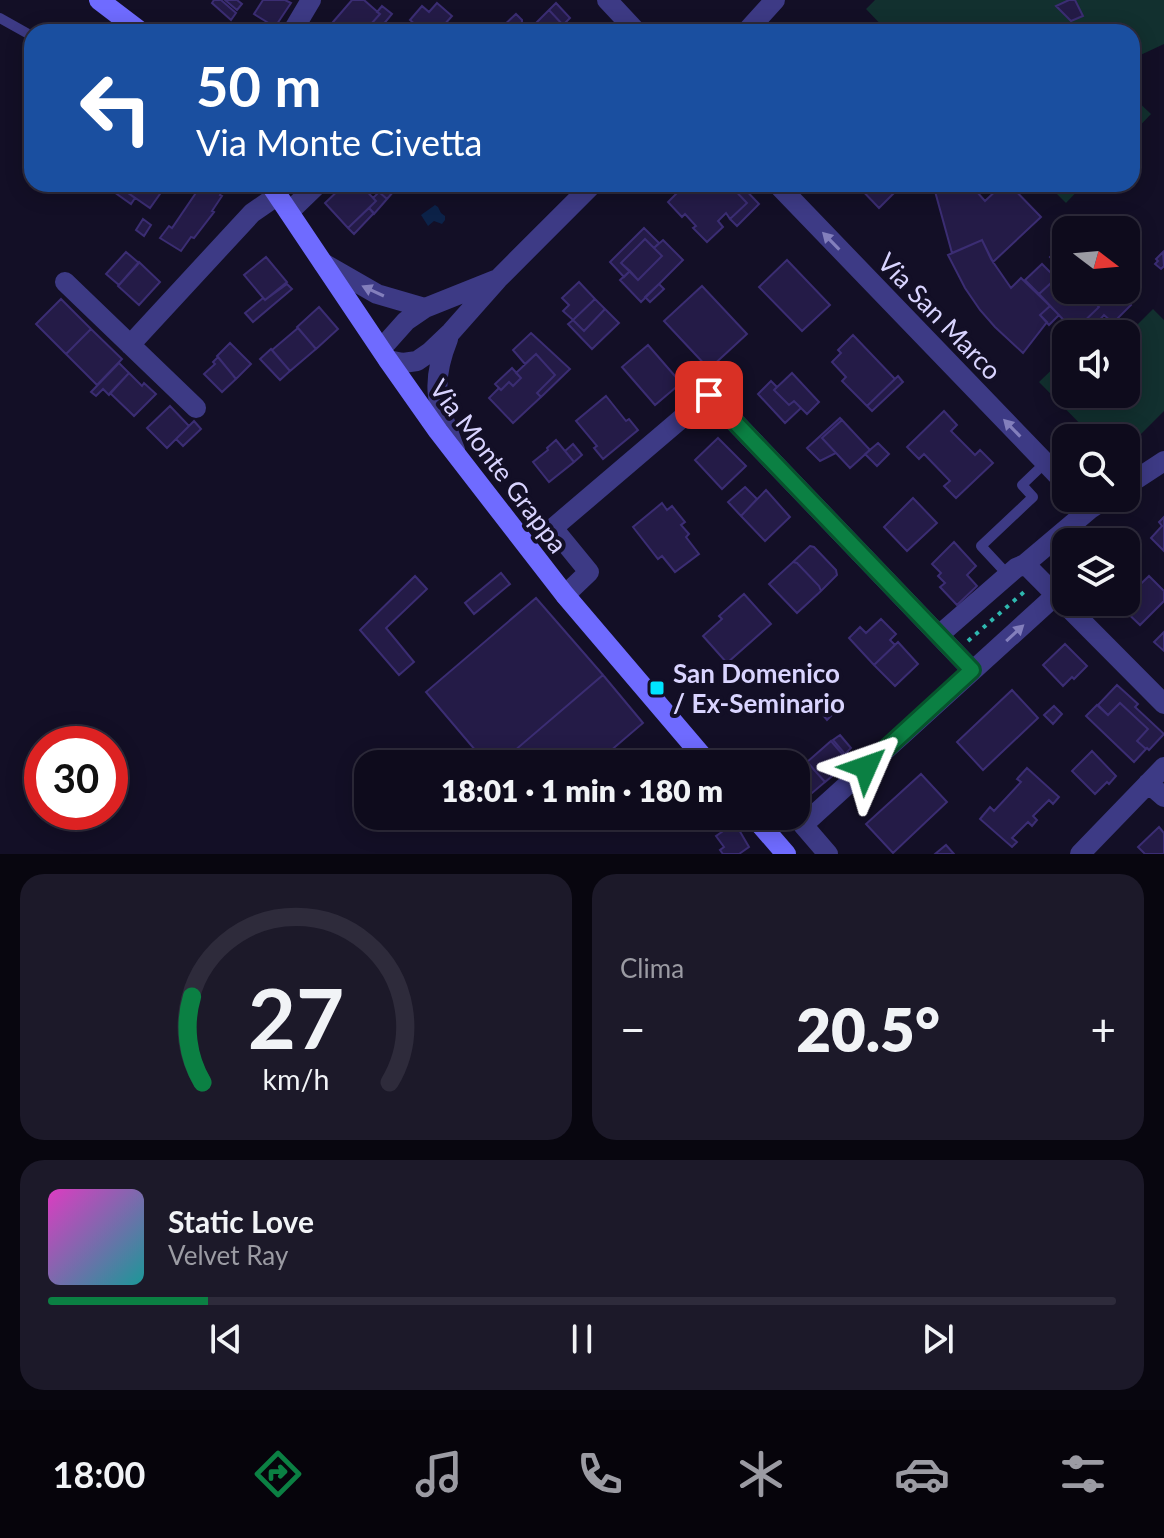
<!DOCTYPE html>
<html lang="it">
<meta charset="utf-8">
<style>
:root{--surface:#0e0b1c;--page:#1c1929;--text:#f1f3f6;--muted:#9b9ba3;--line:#2e2b3b;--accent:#0b8043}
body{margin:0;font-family:Lato,sans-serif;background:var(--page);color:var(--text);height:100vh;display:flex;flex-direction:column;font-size:30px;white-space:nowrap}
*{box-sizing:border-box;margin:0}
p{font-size:26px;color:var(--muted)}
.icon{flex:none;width:44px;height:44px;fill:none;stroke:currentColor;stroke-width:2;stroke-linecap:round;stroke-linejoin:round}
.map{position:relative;height:854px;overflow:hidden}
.panel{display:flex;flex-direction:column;gap:20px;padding:20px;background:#08060f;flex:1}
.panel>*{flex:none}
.guide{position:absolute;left:24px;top:24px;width:1116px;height:168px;border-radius:24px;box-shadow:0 4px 20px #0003,0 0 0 2px var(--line);background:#1a4fa0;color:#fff;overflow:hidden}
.needle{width:52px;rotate:106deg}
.buttons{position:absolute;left:1052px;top:216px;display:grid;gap:16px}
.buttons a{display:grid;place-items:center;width:88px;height:88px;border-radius:16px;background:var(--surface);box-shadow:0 4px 20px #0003,0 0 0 2px var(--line);font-size:40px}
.speed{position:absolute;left:24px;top:726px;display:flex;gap:16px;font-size:40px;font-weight:700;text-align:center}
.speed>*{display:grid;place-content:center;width:104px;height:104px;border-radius:50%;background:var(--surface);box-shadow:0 4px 20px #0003,0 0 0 2px var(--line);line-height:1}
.speed .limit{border:12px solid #d22;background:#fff;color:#111}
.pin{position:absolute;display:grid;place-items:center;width:68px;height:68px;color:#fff;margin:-34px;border-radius:16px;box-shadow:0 4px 12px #0006}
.me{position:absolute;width:88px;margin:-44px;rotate:47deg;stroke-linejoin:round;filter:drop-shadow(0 0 6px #0008)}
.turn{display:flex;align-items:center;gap:28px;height:168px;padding:0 40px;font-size:36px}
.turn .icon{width:104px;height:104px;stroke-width:2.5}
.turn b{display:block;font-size:56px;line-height:68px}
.big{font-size:60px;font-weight:800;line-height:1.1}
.panel .tile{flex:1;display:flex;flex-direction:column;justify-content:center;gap:12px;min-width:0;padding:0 28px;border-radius:24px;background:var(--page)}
.panel .dial{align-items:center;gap:0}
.dial svg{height:208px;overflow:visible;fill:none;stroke:var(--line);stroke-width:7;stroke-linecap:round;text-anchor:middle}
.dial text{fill:var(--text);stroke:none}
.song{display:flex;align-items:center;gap:24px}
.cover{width:96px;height:96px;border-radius:12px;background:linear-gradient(135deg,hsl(310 70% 55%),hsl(180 70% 35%))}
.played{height:8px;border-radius:4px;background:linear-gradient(90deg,var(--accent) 15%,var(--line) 15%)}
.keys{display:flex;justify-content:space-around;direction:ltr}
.heat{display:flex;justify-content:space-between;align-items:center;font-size:44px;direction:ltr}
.panel .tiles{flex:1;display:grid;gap:20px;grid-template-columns:1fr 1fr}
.tile:last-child{grid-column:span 2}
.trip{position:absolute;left:354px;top:750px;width:456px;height:80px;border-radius:24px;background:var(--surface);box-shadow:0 4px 20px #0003,0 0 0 2px var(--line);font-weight:800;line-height:80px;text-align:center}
.tab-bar{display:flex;height:128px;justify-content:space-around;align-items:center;background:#06040b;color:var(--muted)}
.tab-bar .icon{width:56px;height:56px}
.tab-bar .active{color:var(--accent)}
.tab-bar b{font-size:36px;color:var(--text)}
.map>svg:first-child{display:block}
.green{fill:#12302f}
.water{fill:#0c2248}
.building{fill:#241b47;stroke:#3b2d73;stroke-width:2}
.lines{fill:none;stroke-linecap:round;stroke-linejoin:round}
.path{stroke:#2fb8b0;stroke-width:4;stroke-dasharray:4 6;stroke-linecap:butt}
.service{stroke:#3d3a85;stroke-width:10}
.minor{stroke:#3d3a85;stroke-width:20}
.secondary{stroke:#6f6bff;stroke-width:20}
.oneway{fill:#837fbc}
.route-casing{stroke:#07532c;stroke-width:20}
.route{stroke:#0b8043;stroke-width:14}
.poi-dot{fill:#00e5ff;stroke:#130f26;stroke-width:3}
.labels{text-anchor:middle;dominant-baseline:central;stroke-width:8;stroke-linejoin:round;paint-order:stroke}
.street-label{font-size:26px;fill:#d9d4ff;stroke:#130f26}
.poi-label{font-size:26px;font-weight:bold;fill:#d9d4ff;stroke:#130f26;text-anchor:start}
</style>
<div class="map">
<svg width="1164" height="854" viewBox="0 0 1164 854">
<rect width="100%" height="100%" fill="#130f26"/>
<path class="green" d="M875 0H1164V44L1132 59V32H888L866 9Z
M1132 96 1151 114 1132 134Z
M1047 184H1084L1066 203Z
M1153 309 1164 320V411L1126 449V438H1094L1039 382 1066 356V394H1126V336Z"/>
<path class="water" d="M435 205 438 207 441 213 445 216V220L442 224 434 221 428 226 421 215Z"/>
<path class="building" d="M214 0H221L236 13 231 20 212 3Z
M225 0H237L242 4 237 10Z
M263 0H285L291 3 275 27 254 14Z
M352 0H364L380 14 364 32H344L333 22Z
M1069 0H1075L1083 16 1071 21 1056 6Z
M437 3 452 16 444 25 448 29 445 32H424L410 20 422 6 429 12Z
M556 3 570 18 563 25 549 10Z
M382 6 392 14 382 26 387 31 364 32 380 14 377 12Z
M549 10 563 25 556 32H512L522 22 529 30Z
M516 14 522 20V22L512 32H508L502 27Z
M119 184H167L150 208 118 186Z
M202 184H227L220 195 222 196 212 211 214 212 194 238 191 237 181 251 160 238 169 226 172 228Z
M345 184H360L376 201 348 228 325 203Z
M386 184H400L387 199 379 192Z
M691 184H729L747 203 730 219 726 213 718 221 723 227 707 242 693 228 696 226 685 214 682 217 668 202 685 185 690 190 694 186Z
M729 184H740L759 204 737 226 730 219 747 203Z
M856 184H903L879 208Z
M933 184H970L985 201 1003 184H1009L1041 217 993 262 982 240 952 253Z
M118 186 135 198 131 204 114 192Z
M379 192 387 199 374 214 369 208 376 201 373 198Z
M369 208 374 213 354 234 348 228Z
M143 219 151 225 144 236 136 230Z
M644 228 659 243 654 248 645 239 621 263 630 271 624 277 610 262Z
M645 239 662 256 638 280 621 263Z
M663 240 683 260 641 302 620 280 630 271 638 280 662 256 654 248Z
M982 240 991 259 1011 288 1021 278 1050 306 1040 315 1047 322 1023 353 995 327 980 310 965 288 948 255Z
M1066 242V273L1064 271 1039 294 1025 280 1042 264 1050 272 1057 264 1050 257Z
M126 252 139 263 119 285 106 274Z
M1163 252 1164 266 1161 269 1155 264 1158 261 1156 259Z
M266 257 287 282 265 300 244 275Z
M787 260 830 305 802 331 759 287Z
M139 262 160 282 139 305 118 286Z
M1064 271 1066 273V290H1082L1099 307 1074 331 1039 294Z
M579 282 595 299 573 320 563 311 569 305 562 298Z
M287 284 292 289 253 322 245 313 263 298 265 300Z
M659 284 664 289 650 302 645 297Z
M702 286 747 334 709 369 664 321Z
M1082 290H1111L1114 292 1117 290 1131 305 1113 323 1104 315 1097 323 1104 330 1100 334H1071L1070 333 1073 330 1074 331 1099 307Z
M61 299 91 329 66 354 36 324Z
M595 299 605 309 584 331 573 320Z
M1050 306 1059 315 1049 325 1040 315Z
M319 307 338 329 316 349 297 327Z
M605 309 619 323 592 349 568 324 573 320 584 331Z
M298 328 316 349 290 371 272 350Z
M91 329 122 359 97 385 66 354Z
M531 333 570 369 541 397 537 393 555 375 536 354 525 364 513 350Z
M853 335 895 379 867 406 842 381 846 377 832 362 841 353 838 350Z
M230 343 251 364 236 379 217 356Z
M648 345 681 383 655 405 622 367Z
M271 349 290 371 280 380 260 359Z
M536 354 555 375 537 393 541 397 513 423 489 398 499 388 501 390 509 382 513 386 521 378 516 373Z
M218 357 236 379 222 392 204 374 215 364 213 362Z
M119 363 129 373 109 395 103 389 96 396 91 392Z
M512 368 521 378 513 386 509 382 501 390 495 384Z
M129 373 142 386 144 383 156 394 134 416 110 393Z
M792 373 819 402 807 414 794 401 789 405 774 390Z
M898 376 903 382 872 411 867 406Z
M771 381 777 387 774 390 789 405 794 401 801 408 785 423 758 394Z
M606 396 626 421 629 419 638 430 603 459 594 448 597 446 576 421Z
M170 406 189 426 167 448 147 428Z
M944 411 957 425 951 431 975 455 980 450 993 463 956 498 944 486 950 481 924 454 919 459 907 447Z
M840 418 842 420 822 438 836 453 820 461 807 448Z
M842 420 870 450 850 468 822 438Z
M194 421 201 429 183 446 176 439Z
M718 438 746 466 722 489 695 460Z
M556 440 574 462 549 482 533 462 548 450 547 448Z
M878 443 889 454 877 466 865 454Z
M573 444 582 455 574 462 565 451Z
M745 487 757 499 741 516 728 502Z
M766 490 790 517 765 541 741 516Z
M913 498 937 523 907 551 884 527Z
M662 503 667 510 672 506 685 522 681 525 689 534 686 537 699 554 675 572 662 556 658 559 633 527Z
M1164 517V551L1151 538 1162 526 1159 522Z
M954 542 976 566 967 575 977 586 957 605 940 587 945 583 938 576 941 573 932 564Z
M810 546 814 547 836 570 837 575 821 591 819 586 797 563 793 562Z
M1126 552 1136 563 1126 572Z
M793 562 797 563 819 586 821 591 797 613 769 584Z
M501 573 510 584 474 614 465 603Z
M415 576 427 589 386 628 414 662 399 675 360 630Z
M1149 576 1164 591V601L1140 625 1119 605 1122 602H1126V598Z
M744 594 771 624 727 663 703 636 722 619 719 616Z
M536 598 603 675 499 764H487L426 692Z
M881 619 896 634 890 640 895 645 874 665 849 638 860 627 866 633Z
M1164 632V651L1154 642Z
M898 642 918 664 895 686 874 665Z
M1065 644 1087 666 1074 679 1072 677 1063 686 1043 665Z
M603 675 643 723 595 764H499Z
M1117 685 1138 704 1135 707 1164 734 1149 750 1147 748 1146 749 1137 741 1148 729 1120 703 1108 715 1098 705Z
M1012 690 1038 718 983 770 957 742Z
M1120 703 1148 729 1137 741 1146 749 1134 762 1086 716 1097 705 1108 715Z
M822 704 832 715 827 720 817 708Z
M1054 706 1062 714 1053 724 1044 715Z
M840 735 851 748 845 754 833 740Z
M831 741 849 762 825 782 807 762Z
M1092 751 1116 776 1109 784 1107 782 1095 794 1072 771Z
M802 756 825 782 798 805 796 803V764H792Z
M1027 768 1059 797 1053 804 1049 800 1033 816 1037 820 1032 826 1028 822 1012 838 1017 842 1012 847 980 819 990 807 994 811 1021 782 1017 779Z
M921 774 947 802 893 853 866 824Z
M735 823 749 847 739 854H723L720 850 724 847 716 836Z
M1159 827 1164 833V854H1145L1138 847Z
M946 845 954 854H935Z"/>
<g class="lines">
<path class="path" d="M968 641 1024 592"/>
<path class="service" d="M0 18 32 36
M1008 575 981 546 1033 497 1022 485 1045 463"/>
<path class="minor" d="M607 0 637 32
M292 32 311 0
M746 32 775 0
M777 184 1066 484
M289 212 318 184
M323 263 377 294 425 308 495 280
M65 282 196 408
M448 339C429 387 438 404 455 450
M130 345 252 213 278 195
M381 349 406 321 425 308
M388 360 403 363 417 361 430 352 451 332 498 279 593 184
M1126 486 1164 461
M1025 564 1164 704
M565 595 589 572 553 528 709 395 972 670
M939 635 1016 568 1025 564 1090 509 1107 498
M1148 783 1164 797
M828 854 803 825 1056 595
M1080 854 1164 767"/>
<path class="secondary" d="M99 0 141 32
M270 184 388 360 438 431 565 595 709 764
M753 816 786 854"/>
</g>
<defs><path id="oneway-solid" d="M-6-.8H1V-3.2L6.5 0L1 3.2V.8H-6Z" transform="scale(2)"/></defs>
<g class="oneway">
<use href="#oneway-solid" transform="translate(831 241) rotate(-134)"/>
<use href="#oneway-solid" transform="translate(373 291) rotate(-155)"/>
<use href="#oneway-solid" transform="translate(1012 428) rotate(-134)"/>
<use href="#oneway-solid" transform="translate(1015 633) rotate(-43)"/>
</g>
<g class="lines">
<defs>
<path id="route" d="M709 395 972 670 866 767"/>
</defs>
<use href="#route" class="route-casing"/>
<use href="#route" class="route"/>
</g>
<rect class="poi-dot" x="649" y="680" width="16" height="16" rx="4"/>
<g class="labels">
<g class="street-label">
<text transform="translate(940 316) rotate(46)">Via San Marco</text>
<text transform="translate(499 466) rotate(53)">Via Monte Grappa</text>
</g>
<g class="poi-label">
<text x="673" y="673">San Domenico<tspan x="673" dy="30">/ Ex-Seminario</tspan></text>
</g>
</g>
</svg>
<div class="buttons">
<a><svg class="needle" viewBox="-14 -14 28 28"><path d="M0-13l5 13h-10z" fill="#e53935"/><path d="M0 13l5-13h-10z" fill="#9b9ba3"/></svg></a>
<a><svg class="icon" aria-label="sound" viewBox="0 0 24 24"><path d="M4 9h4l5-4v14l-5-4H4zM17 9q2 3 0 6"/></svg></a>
<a><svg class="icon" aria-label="search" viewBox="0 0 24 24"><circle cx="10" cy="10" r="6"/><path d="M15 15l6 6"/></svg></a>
<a><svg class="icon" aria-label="layers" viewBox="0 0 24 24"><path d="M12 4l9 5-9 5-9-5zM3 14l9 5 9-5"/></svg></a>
</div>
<div class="speed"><div class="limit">30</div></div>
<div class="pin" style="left:709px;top:395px;background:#d93025"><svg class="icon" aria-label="arrive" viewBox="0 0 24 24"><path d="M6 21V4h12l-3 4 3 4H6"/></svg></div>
<svg class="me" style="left:866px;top:767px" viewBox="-20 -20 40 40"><path d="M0-17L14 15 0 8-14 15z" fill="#0b8043" stroke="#fff" stroke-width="4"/></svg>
<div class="trip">18:01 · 1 min · 180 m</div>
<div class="guide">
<div class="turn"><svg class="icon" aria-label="left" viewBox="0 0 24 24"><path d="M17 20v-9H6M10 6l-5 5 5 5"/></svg><div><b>50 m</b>Via Monte Civetta</div></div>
</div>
</div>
<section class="panel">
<div class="tiles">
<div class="tile dial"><svg viewBox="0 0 100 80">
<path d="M14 69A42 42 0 1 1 86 69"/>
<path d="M14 69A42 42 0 0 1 10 36" stroke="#0b8043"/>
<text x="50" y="56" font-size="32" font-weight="700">27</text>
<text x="50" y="72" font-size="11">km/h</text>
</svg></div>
<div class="tile"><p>Clima</p>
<div class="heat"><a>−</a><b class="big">20.5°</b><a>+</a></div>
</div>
<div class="tile">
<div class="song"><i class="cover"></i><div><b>Static Love</b><p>Velvet Ray</p></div></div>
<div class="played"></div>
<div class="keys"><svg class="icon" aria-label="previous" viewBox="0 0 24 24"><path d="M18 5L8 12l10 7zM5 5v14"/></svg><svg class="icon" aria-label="pause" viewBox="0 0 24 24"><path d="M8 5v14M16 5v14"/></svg><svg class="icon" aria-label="next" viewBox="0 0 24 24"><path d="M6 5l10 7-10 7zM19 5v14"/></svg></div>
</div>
</div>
</section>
<nav class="tab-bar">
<b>18:00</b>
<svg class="icon active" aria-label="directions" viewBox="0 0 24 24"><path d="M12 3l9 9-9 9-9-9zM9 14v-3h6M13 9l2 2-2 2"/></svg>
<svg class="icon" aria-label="music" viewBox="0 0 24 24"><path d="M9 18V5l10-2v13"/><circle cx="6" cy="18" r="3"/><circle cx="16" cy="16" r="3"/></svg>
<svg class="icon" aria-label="phone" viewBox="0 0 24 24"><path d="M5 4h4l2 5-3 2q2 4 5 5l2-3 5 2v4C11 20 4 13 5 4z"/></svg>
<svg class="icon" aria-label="climate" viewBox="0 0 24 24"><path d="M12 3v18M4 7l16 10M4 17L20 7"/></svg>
<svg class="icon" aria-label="car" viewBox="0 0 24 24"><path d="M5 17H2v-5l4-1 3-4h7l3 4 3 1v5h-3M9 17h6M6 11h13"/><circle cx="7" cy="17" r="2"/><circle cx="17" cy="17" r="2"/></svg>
<svg class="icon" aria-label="filters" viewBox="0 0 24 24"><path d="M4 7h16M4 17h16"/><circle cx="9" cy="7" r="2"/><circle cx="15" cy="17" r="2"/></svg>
</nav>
